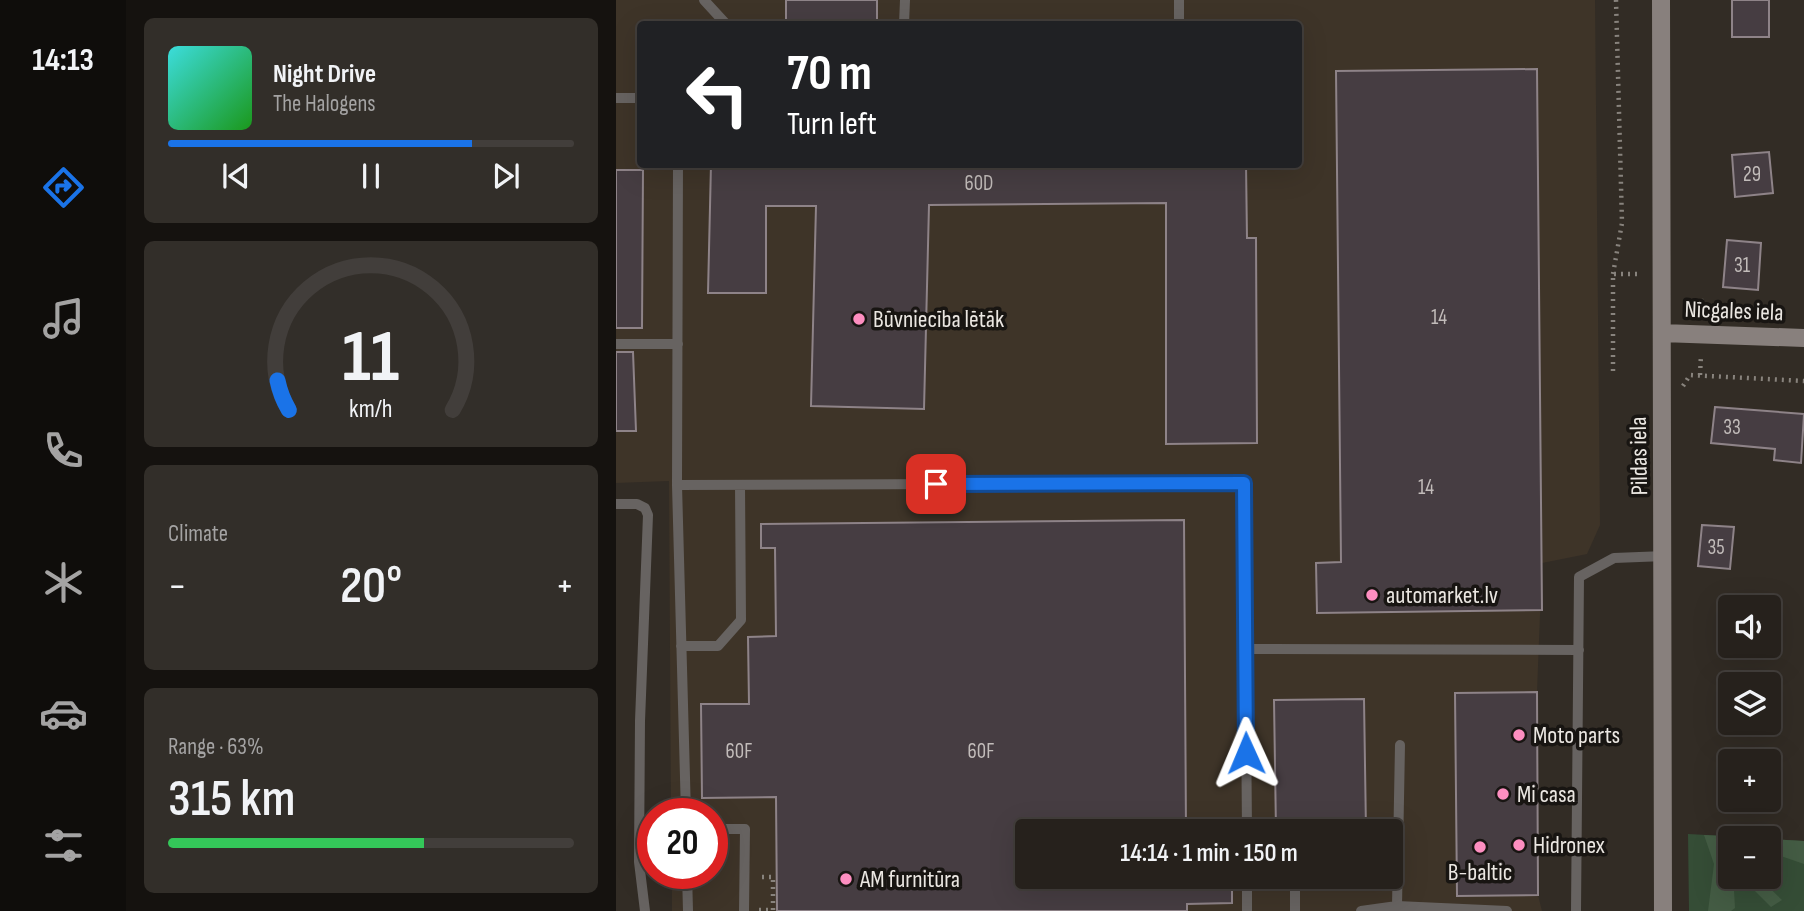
<!DOCTYPE html>
<meta charset="utf-8">
<style>
:root{--surface:#26211c;--page:#322e29;--text:#f1f3f6;--muted:#a4a3a3;--line:#423e3b;--accent:#1a73e8}
body{margin:0;font-family:"Sofia Sans Condensed",sans-serif;background:var(--page);color:var(--text);height:100vh;display:flex;flex-direction:column;font-size:26px;white-space:nowrap}
*{box-sizing:border-box;margin:0}
p{font-size:23px;color:var(--muted)}
.icon{flex:none;width:38px;height:38px;fill:none;stroke:currentColor;stroke-width:2;stroke-linecap:round;stroke-linejoin:round}
.map{position:relative;flex:1;overflow:hidden}
.details{display:flex;flex-direction:column;gap:18px;padding:18px;background:#15120f;width:490px}
.details>*{flex:none}
.top-card{position:absolute;left:21px;top:21px;width:665px;height:147px;border-radius:7px;box-shadow:0 7px 28px #0002,0 0 0 2px var(--line);background:#202124;color:#fff;overflow:hidden}
.buttons{position:absolute;left:1102px;top:595px;display:grid;gap:14px}
.buttons a{display:grid;place-items:center;width:63px;height:63px;border-radius:7px;background:var(--surface);box-shadow:0 7px 28px #0002,0 0 0 2px var(--line);font-size:35px}
.speed{position:absolute;left:21px;top:798px;display:flex;gap:14px;font-size:35px;font-weight:700;text-align:center}
.speed>*{display:grid;place-content:center;width:91px;height:91px;border-radius:50%;background:var(--surface);box-shadow:0 7px 28px #0002,0 0 0 2px var(--line);line-height:1}
.speed .limit{border:10px solid #d22;background:#fff;color:#111}
.pin{position:absolute;display:grid;place-items:center;width:60px;height:60px;color:#fff;margin:-30px;border-radius:14px;box-shadow:0 4px 10px #0006}
.me{position:absolute;width:77px;margin:-38px;rotate:359deg;stroke-linejoin:round;filter:drop-shadow(0 0 5px #0008)}
.turn{display:flex;align-items:center;gap:24px;height:147px;padding:0 35px;font-size:32px}
.turn .icon{width:91px;height:91px;stroke-width:2.5}
.turn b{display:block;font-size:49px;line-height:60px}
.big{font-size:52px;font-weight:600;line-height:1.1}
.details .widget{flex:1;display:flex;flex-direction:column;justify-content:center;gap:10px;min-width:0;padding:0 24px;border-radius:10px;background:var(--page)}
.details .dial{align-items:center;gap:0}
.dial svg{height:182px;overflow:visible;fill:none;stroke:var(--line);stroke-width:7;stroke-linecap:round;text-anchor:middle}
.dial text{fill:var(--text);stroke:none}
.song{display:flex;align-items:center;gap:21px}
.cover{width:84px;height:84px;border-radius:10px;background:linear-gradient(135deg,hsl(180 70% 55%),hsl(120 70% 35%))}
.played{height:7px;border-radius:4px;background:linear-gradient(90deg,var(--accent) 75%,var(--line) 75%)}
.keys{display:flex;justify-content:space-around;direction:ltr}
.heat{display:flex;justify-content:space-between;align-items:center;font-size:38px;direction:ltr}
.charge{height:10px;border-radius:5px;background:linear-gradient(90deg,#34c759 63%,var(--line) 0)}
.trip{position:absolute;left:399px;top:819px;width:388px;height:70px;border-radius:7px;background:var(--surface);box-shadow:0 7px 28px #0002,0 0 0 2px var(--line);font-weight:600;line-height:70px;text-align:center}
main{display:flex;flex:1;min-height:0}
.tab-bar{display:flex;flex-direction:column;width:126px;justify-content:space-around;align-items:center;background:#0f0d0b;color:var(--muted)}
.tab-bar .icon{width:49px;height:49px}
.tab-bar .active{color:var(--accent)}
.tab-bar b{font-size:32px;color:var(--text)}
.map>svg:first-child{display:block}
.built{fill:#3e3428;fill-rule:evenodd}
.green{fill:#354d36}
.forest{fill:#445c44}
.building{fill:#463d42;stroke:#8e8388;stroke-width:2}
.lines{fill:none;stroke-linecap:round;stroke-linejoin:round}
.path{stroke:#88837d;stroke-width:4.5;stroke-dasharray:2 5;stroke-linecap:butt}
.lane{stroke:#676361;stroke-width:10}
.secondary{stroke:#88807d;stroke-width:18}
.route-casing{stroke:#114b97;stroke-width:18}
.route{stroke:#1a73e8;stroke-width:12}
.poi-dot{fill:#fd8ec0;stroke:#181512;stroke-width:2.5}
.labels{text-anchor:middle;dominant-baseline:central;stroke-width:7;stroke-linejoin:round;paint-order:stroke}
.number-label{font-size:21px;fill:#c2bcba}
.street-label{font-size:24px;fill:#ebe7e2;stroke:#181512}
.poi-label{font-size:24px;fill:#ebe7e2;stroke:#181512;text-anchor:start}
</style>
<main>
<nav class="tab-bar">
<b>14:13</b>
<svg class="icon active" aria-label="directions" viewBox="0 0 24 24"><path d="M12 3l9 9-9 9-9-9zM9 14v-3h6M13 9l2 2-2 2"/></svg>
<svg class="icon" aria-label="music" viewBox="0 0 24 24"><path d="M9 18V5l10-2v13"/><circle cx="6" cy="18" r="3"/><circle cx="16" cy="16" r="3"/></svg>
<svg class="icon" aria-label="phone" viewBox="0 0 24 24"><path d="M5 4h4l2 5-3 2q2 4 5 5l2-3 5 2v4C11 20 4 13 5 4z"/></svg>
<svg class="icon" aria-label="climate" viewBox="0 0 24 24"><path d="M12 3v18M4 7l16 10M4 17L20 7"/></svg>
<svg class="icon" aria-label="car" viewBox="0 0 24 24"><path d="M5 17H2v-5l4-1 3-4h7l3 4 3 1v5h-3M9 17h6M6 11h13"/><circle cx="7" cy="17" r="2"/><circle cx="17" cy="17" r="2"/></svg>
<svg class="icon" aria-label="filters" viewBox="0 0 24 24"><path d="M4 7h16M4 17h16"/><circle cx="9" cy="7" r="2"/><circle cx="15" cy="17" r="2"/></svg>
</nav>
<section class="details">
<div class="widget">
<div class="song"><i class="cover"></i><div><b>Night Drive</b><p>The Halogens</p></div></div>
<div class="played"></div>
<div class="keys"><svg class="icon" aria-label="previous" viewBox="0 0 24 24"><path d="M18 5L8 12l10 7zM5 5v14"/></svg><svg class="icon" aria-label="pause" viewBox="0 0 24 24"><path d="M8 5v14M16 5v14"/></svg><svg class="icon" aria-label="next" viewBox="0 0 24 24"><path d="M6 5l10 7-10 7zM19 5v14"/></svg></div>
</div>
<div class="widget dial"><svg viewBox="0 0 100 80">
<path d="M14 69A42 42 0 1 1 86 69"/>
<path d="M14 69A42 42 0 0 1 9 56" stroke="#1a73e8"/>
<text x="50" y="56" font-size="32" font-weight="700">11</text>
<text x="50" y="72" font-size="11">km/h</text>
</svg></div>
<div class="widget"><p>Climate</p>
<div class="heat"><a>−</a><b class="big">20°</b><a>+</a></div>
</div>
<div class="widget"><p>Range · 63%</p><b class="big">315 km</b><div class="charge"></div></div>
</section>
<div class="map">
<svg width="1188" height="911" viewBox="0 0 1188 911">
<rect width="100%" height="100%" fill="#322c25"/>
<path class="built" d="M0 0H979L984 525 971 554 926 563 921 692 922 895 926 911H56V873H96V814H55L53 481 0 483ZM24 24H682V164H24ZM411 831H775V877H411Z"/>
<path class="green" d="M1072 834 1146 838H1115V877H1153V839L1188 841V911H1073Z"/>
<path class="forest" d="M1088 835 1146 838H1115V877H1142L1166 900 1155 907 1131 883 1118 890 1119 908 1115 911H1092L1098 864Z
M1153 839 1188 841V864L1153 852Z"/>
<path class="building" d="M170 0H261V24H170Z
M1116 0H1153V37H1116Z
M921 69 926 610 701 613 700 563 725 562 720 71Z
M1153 152 1157 193 1119 197 1116 155Z
M95 164H630L631 238H640L641 443 550 444V203L313 205 308 409 195 406 200 206H150V293H92Z
M0 170H27L26 328H0Z
M1111 240 1145 243 1142 290 1107 287Z
M0 352H17L20 431H0Z
M1099 407 1188 414 1185 463 1158 460 1159 449 1095 443Z
M568 520 570 831H411V877H616V903L571 904V911H161L160 797 86 798 85 704H133L132 637 160 636 159 548H145V524Z
M1086 525 1118 527 1114 569 1082 566Z
M921 692 922 895 841 896 839 693Z
M748 699 750 831H660L658 700Z"/>
<g class="lines">
<path class="path" d="M997 274 1006 223 1000 0
M1085 299 1086 314
M997 371V274H1025
M1084 375 1085 355
M1067 386 1074 375 1188 381
M143 910H157V877H143"/>
<path class="lane" d="M88 0 110 24
M288 24 289 0
M563 24V0
M0 98H24
M0 344H62
M61 485 62 164
M0 504H21L29 508 32 515 24 721 23 862 29 911
M65 646H102L125 620 124 485
M629 649 963 650
M784 745 781 906 891 911
M70 814 61 485 628 483 631 831
M96 829H129L128 911
M71 873 72 911
M631 877V911
M679 911V886L723 884
M745 911 781 906
M960 911 963 577 998 558 1049 556"/>
<path class="secondary" d="M1045 0 1047 911
M1046 333 1188 338"/>
</g>
<g class="lines">
<defs>
<path id="route" d="M320 484 628 483 630 753"/>
</defs>
<use href="#route" class="route-casing"/>
<use href="#route" class="route"/>
</g>
<g class="poi-dot">
<circle cx="243" cy="319" r="7"/>
<circle cx="756" cy="595" r="7"/>
<circle cx="903" cy="735" r="7"/>
<circle cx="887" cy="794" r="7"/>
<circle cx="903" cy="845" r="7"/>
<circle cx="864" cy="847" r="7"/>
<circle cx="230" cy="879" r="7"/>
</g>
<g class="labels">
<g class="number-label">
<text x="1136" y="174">29</text>
<text x="363" y="183">60D</text>
<text x="1126" y="265">31</text>
<text x="823" y="317">14</text>
<text x="1116" y="427">33</text>
<text x="810" y="487">14</text>
<text x="1100" y="547">35</text>
<text x="123" y="751">60F</text>
<text x="365" y="751">60F</text>
</g>
<g class="street-label">
<text transform="translate(1118 311) rotate(2)">Nīcgales iela</text>
<text transform="translate(1023 456) rotate(-91)">Pildas iela</text>
</g>
<g class="poi-label">
<text x="257" y="319">Būvniecība lētāk</text>
<text x="770" y="595">automarket.lv</text>
<text x="917" y="735">Moto parts</text>
<text x="901" y="794">Mi casa</text>
<text x="917" y="845">Hidronex</text>
<text x="864" y="872" text-anchor="middle">B-baltic</text>
<text x="244" y="879">AM furnitūra</text>
</g>
</g>
</svg>
<div class="buttons">
<a><svg class="icon" aria-label="sound" viewBox="0 0 24 24"><path d="M4 9h4l5-4v14l-5-4H4zM17 9q2 3 0 6"/></svg></a>
<a><svg class="icon" aria-label="layers" viewBox="0 0 24 24"><path d="M12 4l9 5-9 5-9-5zM3 14l9 5 9-5"/></svg></a>
<a>+</a>
<a>−</a>
</div>
<div class="speed"><div class="limit">20</div></div>
<div class="pin" style="left:320px;top:484px;background:#d93025"><svg class="icon" aria-label="arrive" viewBox="0 0 24 24"><path d="M6 21V4h12l-3 4 3 4H6"/></svg></div>
<svg class="me" style="left:630px;top:753px" viewBox="-20 -20 40 40"><path d="M0-17L14 15 0 8-14 15z" fill="#1a73e8" stroke="#fff" stroke-width="4"/></svg>
<div class="trip">14:14 · 1 min · 150 m</div>
<div class="top-card">
<div class="turn"><svg class="icon" aria-label="left" viewBox="0 0 24 24"><path d="M17 20v-9H6M10 6l-5 5 5 5"/></svg><div><b>70 m</b>Turn left</div></div>
</div>
</div>
</main>
